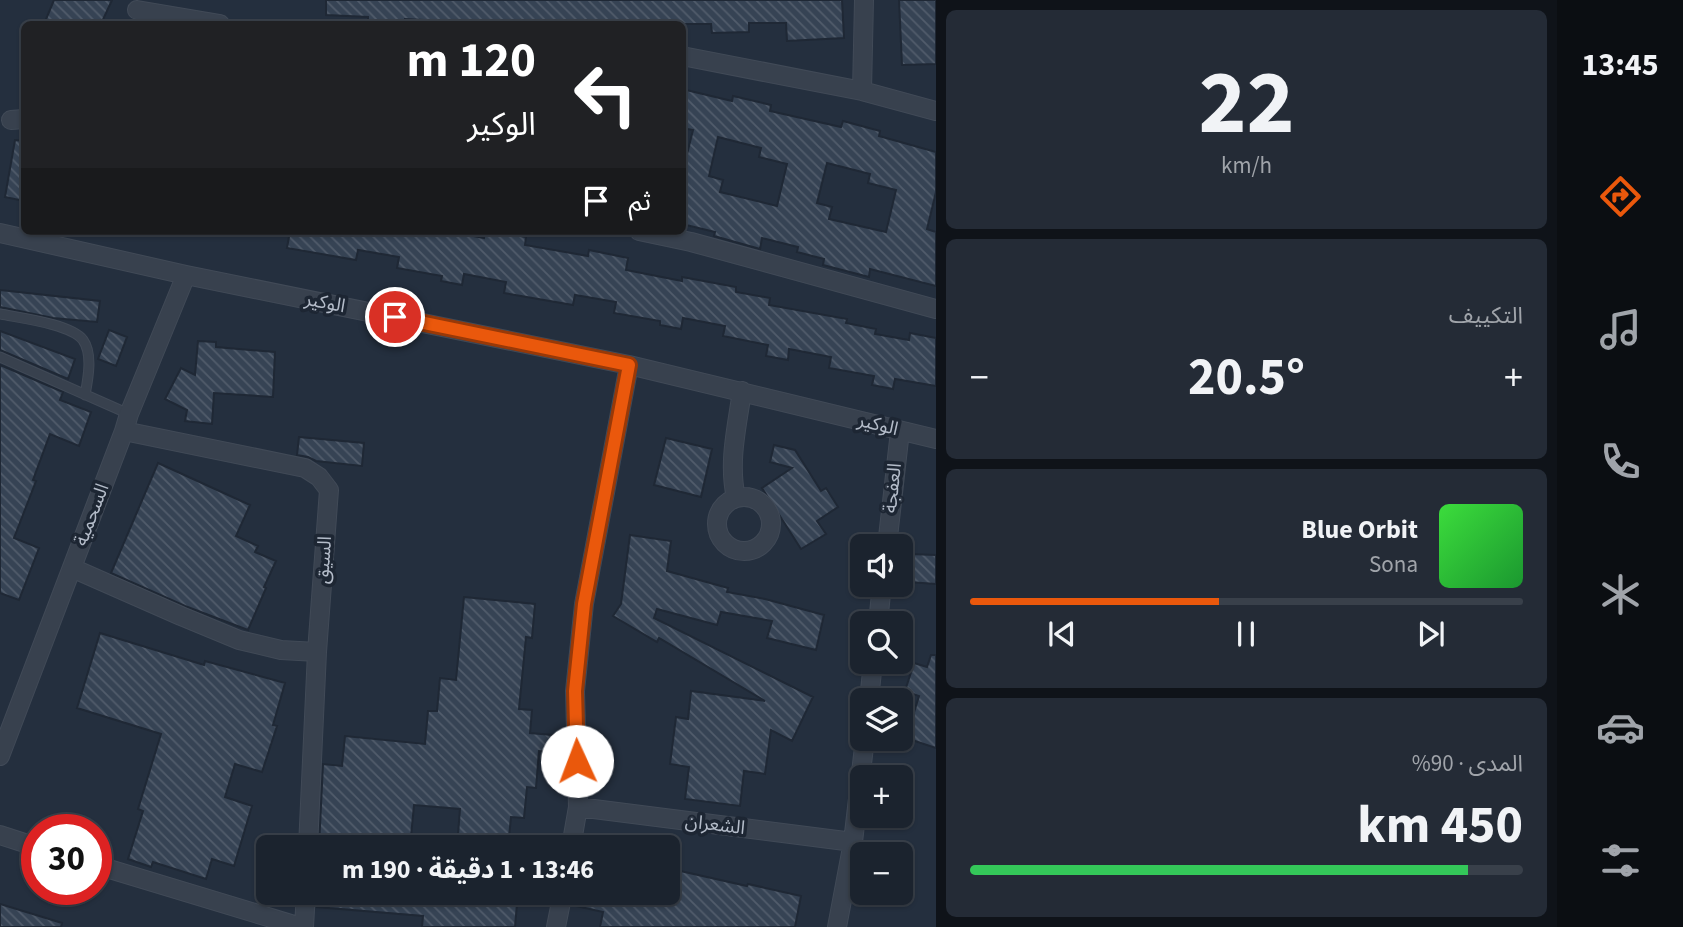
<!DOCTYPE html>
<html lang="ar">
<meta charset="utf-8">
<style>
:root{--surface:#1b232e;--page:#242b36;--text:#f1f3f6;--muted:#a0a4aa;--line:#39404a;--accent:#ea580c}
body{margin:0;font-family:"Source Sans 3","Noto Sans Arabic",sans-serif;background:var(--page);color:var(--text);direction:rtl;height:100vh;display:flex;flex-direction:column;font-size:26px;white-space:nowrap}
*{box-sizing:border-box;margin:0}
p{font-size:23px;color:var(--muted)}
.icon{flex:none;width:38px;height:38px;fill:none;stroke:currentColor;stroke-width:2;stroke-linecap:round;stroke-linejoin:round}
.map{position:relative;flex:1;overflow:hidden;direction:ltr}
.side{display:flex;flex-direction:column;gap:10px;padding:10px;background:#0f1319;width:621px}
.side>*{flex:none}
.banner{position:absolute;left:21px;top:21px;width:665px;height:214px;border-radius:10px;box-shadow:0 2px 5px #0004,0 0 0 2px var(--line);direction:rtl;background:#202124;color:#fff;overflow:hidden}
.buttons{position:absolute;left:850px;top:534px;display:grid;gap:14px}
.buttons a{display:grid;place-items:center;width:63px;height:63px;border-radius:10px;background:var(--surface);box-shadow:0 2px 5px #0004,0 0 0 2px var(--line);font-size:35px}
.speed{position:absolute;left:21px;top:814px;display:flex;gap:14px;font-size:35px;font-weight:700;text-align:center}
.speed>*{display:grid;place-content:center;width:91px;height:91px;border-radius:50%;background:var(--surface);box-shadow:0 2px 5px #0004,0 0 0 2px var(--line);line-height:1}
.speed .limit{border:10px solid #d22;background:#fff;color:#111}
.pin{position:absolute;display:grid;place-items:center;width:60px;height:60px;color:#fff;margin:-30px;border:4px solid #fff;border-radius:50%;box-shadow:0 2px 7px #0007}
.me{position:absolute;width:77px;margin:-38px;rotate:358deg;stroke-linejoin:round;filter:drop-shadow(0 0 5px #0008)}
.turn{display:flex;align-items:center;gap:24px;height:147px;padding:0 35px;font-size:32px}
.turn .icon{width:91px;height:91px;stroke-width:2.5}
.turn b{display:block;font-size:49px;line-height:60px}
.then{display:flex;align-items:center;height:66px;padding:0 35px;background:#0003;gap:14px;font-size:26px}
.big{font-size:52px;font-weight:700;line-height:1.1}
.side .tile{flex:1;display:flex;flex-direction:column;justify-content:center;gap:10px;min-width:0;padding:0 24px;border-radius:10px;background:var(--page)}
.side .dial{align-items:center;gap:0}
.dial b{font-size:91px;line-height:1}
.song{display:flex;align-items:center;gap:21px}
.cover{width:84px;height:84px;border-radius:10px;background:linear-gradient(135deg,hsl(120 70% 55%),hsl(130 70% 35%))}
.played{height:7px;border-radius:4px;background:linear-gradient(90deg,var(--accent) 45%,var(--line) 45%)}
.keys{display:flex;justify-content:space-around;direction:ltr}
.heat{display:flex;justify-content:space-between;align-items:center;font-size:38px;direction:ltr}
.charge{height:10px;border-radius:5px;background:linear-gradient(90deg,#34c759 90%,var(--line) 0)}
.trip{position:absolute;left:256px;top:835px;width:424px;height:70px;border-radius:10px;background:var(--surface);box-shadow:0 2px 5px #0004,0 0 0 2px var(--line);font-weight:700;line-height:70px;text-align:center;direction:rtl}
main{display:flex;flex:1;min-height:0}
.tabs{display:flex;flex-direction:column;width:126px;justify-content:space-around;align-items:center;background:#0b0e12;color:var(--muted)}
.tabs .icon{width:49px;height:49px}
.tabs .active{color:var(--accent)}
.tabs b{font-size:32px;color:var(--text)}
.map>svg:first-child{display:block}
.building{fill:url(#building-back-hatch);stroke:#1f2835;stroke-width:2;fill-rule:evenodd}
.lines{fill:none;stroke-linecap:round;stroke-linejoin:round}
.service-casing{stroke:#414a57;stroke-width:11}
.minor-casing{stroke:#414a57;stroke-width:20}
.service{stroke:#38414e;stroke-width:9}
.minor{stroke:#38414e;stroke-width:18}
.route-casing{stroke:#983908;stroke-width:18}
.route{stroke:#ea580c;stroke-width:12}
.labels{text-anchor:middle;dominant-baseline:central;stroke-width:7;stroke-linejoin:round;paint-order:stroke}
.street-label{font-size:19px;fill:#b4bcc9;stroke:#1d2633}
</style>
<main>
<nav class="tabs">
<b>13:45</b>
<svg class="icon active" aria-label="directions" viewBox="0 0 24 24"><path d="M12 3l9 9-9 9-9-9zM9 14v-3h6M13 9l2 2-2 2"/></svg>
<svg class="icon" aria-label="music" viewBox="0 0 24 24"><path d="M9 18V5l10-2v13"/><circle cx="6" cy="18" r="3"/><circle cx="16" cy="16" r="3"/></svg>
<svg class="icon" aria-label="phone" viewBox="0 0 24 24"><path d="M5 4h4l2 5-3 2q2 4 5 5l2-3 5 2v4C11 20 4 13 5 4z"/></svg>
<svg class="icon" aria-label="climate" viewBox="0 0 24 24"><path d="M12 3v18M4 7l16 10M4 17L20 7"/></svg>
<svg class="icon" aria-label="car" viewBox="0 0 24 24"><path d="M5 17H2v-5l4-1 3-4h7l3 4 3 1v5h-3M9 17h6M6 11h13"/><circle cx="7" cy="17" r="2"/><circle cx="17" cy="17" r="2"/></svg>
<svg class="icon" aria-label="filters" viewBox="0 0 24 24"><path d="M4 7h16M4 17h16"/><circle cx="9" cy="7" r="2"/><circle cx="15" cy="17" r="2"/></svg>
</nav>
<section class="side">
<div class="tile dial"><b>22</b><p>km/h</p></div>
<div class="tile"><p>التكييف</p>
<div class="heat"><a>−</a><b class="big">20.5°</b><a>+</a></div>
</div>
<div class="tile">
<div class="song"><i class="cover"></i><div><b>Blue Orbit</b><p>Sona</p></div></div>
<div class="played"></div>
<div class="keys"><svg class="icon" aria-label="previous" viewBox="0 0 24 24"><path d="M18 5L8 12l10 7zM5 5v14"/></svg><svg class="icon" aria-label="pause" viewBox="0 0 24 24"><path d="M8 5v14M16 5v14"/></svg><svg class="icon" aria-label="next" viewBox="0 0 24 24"><path d="M6 5l10 7-10 7zM19 5v14"/></svg></div>
</div>
<div class="tile"><p>المدى · 90%</p><b class="big">450 km</b><div class="charge"></div></div>
</section>
<div class="map">
<svg width="936" height="927" viewBox="0 0 936 927">
<defs>
<pattern id="building-back-hatch" width="6" height="6" patternUnits="userSpaceOnUse" patternTransform="scale(1.75)"><rect width="6" height="6" fill="#364354"/><path d="M-1 5l2 2M0 0l6 6M5-1l2 2" fill="none" stroke="#515c6b"/></pattern>
</defs>
<rect width="100%" height="100%" fill="#242f3e"/>
<path class="building" d="M54 0H112L101 24H44Z
M326 0H842L844 38 787 41 786 23H749V32L712 33 711 24H670V22H633V24H596V23L485 24V21H443L405 19V24H368V17L326 15Z
M899 0H936V64L902 65Z
M682 89 732 101 733 96 771 105 770 111 841 127 843 121 880 131 879 136 936 152V192L927 229 936 232V286L870 269 869 277 823 265 824 259 797 252 798 247 762 238 760 249 714 236 715 232 682 224V174L693 130 682 128ZM718 137 761 148 759 157 787 164 777 206 720 192 723 180 709 176ZM827 163 870 174 868 183 896 190 886 232 829 219 832 207 817 203Z
M15 140 24 141V201L5 197Z
M290 231H448L484 238 485 231H492L526 237 525 245 588 256 589 250 628 258 626 270 682 281V277L736 287V292L770 298 769 305 847 319 846 323 876 329 875 334 909 340 910 333 936 338V386L895 379 893 389 872 385 874 376 829 368 831 357 789 349 788 360 766 356 768 345 723 336 725 326 683 318 681 329 660 325V321L614 313 616 302 575 295 573 305 504 293 506 282 464 274 462 285 441 281 442 276 397 268 399 257 358 250 356 260 287 248Z
M0 290 100 301 97 322 53 318 0 307Z
M109 330 127 337 116 366 98 359Z
M0 331 75 359 68 379 0 350Z
M198 341 216 342V347L275 352 273 397 214 393 212 424 185 421 187 410 165 399 181 368 195 375Z
M0 365 63 392 60 400 91 412 79 446 50 434 33 480 36 481 14 538 39 548 19 600 0 593Z
M299 437 364 443 362 466 316 461 308 457 297 455Z
M666 438 712 449 701 497 654 485Z
M774 445 795 450 821 491 826 488 838 507 817 521 826 534 801 549 762 488 792 468 770 462Z
M158 463 250 505 236 536 258 546 255 552 276 561 264 587 266 588 248 630 185 606 111 573Z
M630 535 671 541 667 571 728 588 727 592 765 599 824 615 816 650 767 638 772 621 721 612 717 625 657 609 654 618 813 697 792 741 771 730 765 774 744 771 740 806 685 799 689 767 670 764 676 717 688 719 691 691 765 701 659 638 657 642 613 616 621 604Z
M910 554 936 555V584L909 582Z
M464 597 535 604 532 638 526 637 519 709 532 710 530 733 565 736V754L539 751 536 788 527 787 524 818 511 817 508 847H457L460 809 414 805 410 847H319L323 764 342 766 345 736 425 744 428 711H437L440 678 456 680Z
M100 633 204 665 205 661 285 683 273 725 277 726 262 772 235 764 225 797 252 806 234 866 212 859 206 879 153 862 151 867 128 859 143 811 138 809 161 734 77 708Z
M931 655H936V748L906 738 919 696 905 691 914 663 927 667Z
M667 868 747 886 748 884 801 896 795 927H600L603 912 572 905 574 892H667Z
M317 892H518L515 927H422L423 916 317 907Z
M0 904 62 923 61 927H0Z"/>
<g class="lines">
<defs>
<path id="service" d="M0 314C20 318 71 324 83 340 93 354 88 379 85 395
M0 357 129 414"/>
<path id="minor" d="M137 10 220 24
M682 56 862 91 936 111
M862 91 864 0
M11 120 24 119
M639 231 691 242 936 309
M0 233 186 275 629 365 936 439
M124 431 305 468 319 477 329 490 317 652 308 847
M717 524a27 27 0 1 1 54 0a27 27 0 1 1-54 0Z
M736 498C728 462 737 427 742 391
M887 546 900 431
M72 568 181 616 239 640 281 650 317 652
M878 623 882 584
M869 700 873 662
M0 756 124 431 129 414 186 275
M578 807 853 842
M0 835 37 847
M571 847 578 807 575 691 584 604 629 365
M96 865 301 927
M304 927 306 892
M556 927 563 892
M837 927 853 842 865 738"/>
</defs>
<use href="#service" class="service-casing"/>
<use href="#minor" class="minor-casing"/>
<use href="#service" class="service"/>
<use href="#minor" class="minor"/>
</g>
<g class="lines">
<defs>
<path id="route" d="M395 317 629 365 584 604 575 691 577 761"/>
</defs>
<use href="#route" class="route-casing"/>
<use href="#route" class="route"/>
</g>
<g class="labels">
<g class="street-label">
<text transform="translate(325 303) rotate(11)">الوكير</text>
<text transform="translate(878 425) rotate(14)">الوكير</text>
<text transform="translate(893 488) rotate(-84)">العفجة</text>
<text transform="translate(92 515) rotate(-69)">السحمية</text>
<text transform="translate(324 560) rotate(-86)">السيق</text>
<text transform="translate(715 825) rotate(7)">الشعران</text>
</g>
</g>
</svg>
<div class="buttons">
<a><svg class="icon" aria-label="sound" viewBox="0 0 24 24"><path d="M4 9h4l5-4v14l-5-4H4zM17 9q2 3 0 6"/></svg></a>
<a><svg class="icon" aria-label="search" viewBox="0 0 24 24"><circle cx="10" cy="10" r="6"/><path d="M15 15l6 6"/></svg></a>
<a><svg class="icon" aria-label="layers" viewBox="0 0 24 24"><path d="M12 4l9 5-9 5-9-5zM3 14l9 5 9-5"/></svg></a>
<a>+</a>
<a>−</a>
</div>
<div class="speed"><div class="limit">30</div></div>
<div class="pin" style="left:395px;top:317px;background:#d93025"><svg class="icon" aria-label="arrive" viewBox="0 0 24 24"><path d="M6 21V4h12l-3 4 3 4H6"/></svg></div>
<svg class="me" style="left:577px;top:761px" viewBox="-20 -20 40 40"><circle r="19" fill="#fff"/><path d="M0-13L10 11 0 6-10 11z" fill="#ea580c"/></svg>
<div class="trip">13:46 · 1 دقيقة · 190 m</div>
<div class="banner">
<div class="turn"><svg class="icon" aria-label="left" viewBox="0 0 24 24"><path d="M17 20v-9H6M10 6l-5 5 5 5"/></svg><div><b>120 m</b>الوكير</div></div>
<div class="then">ثم<svg class="icon" aria-label="arrive" viewBox="0 0 24 24"><path d="M6 21V4h12l-3 4 3 4H6"/></svg></div>
</div>
</div>
</main>
